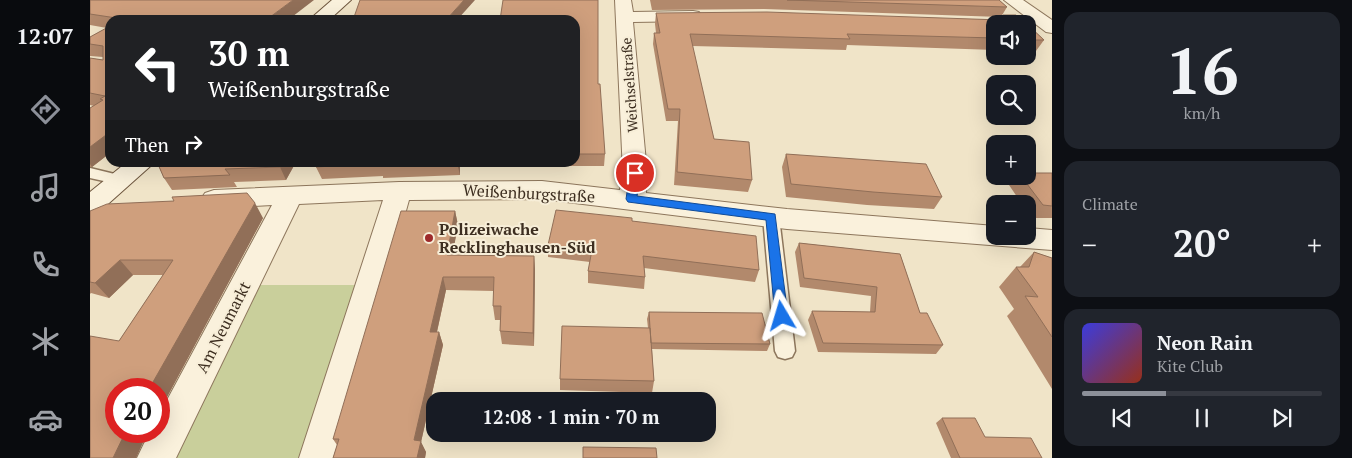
<!DOCTYPE html>
<meta charset="utf-8">
<style>
:root{--surface:#171b24;--page:#20242c;--text:#f1f3f6;--muted:#9ea1a6;--line:#363941;--accent:#8c9099}
body{margin:0;font-family:"PT Serif",serif;background:var(--page);color:var(--text);height:100vh;display:flex;flex-direction:column;font-size:19px;white-space:nowrap}
*{box-sizing:border-box;margin:0}
p{font-size:16px;color:var(--muted)}
.icon{flex:none;width:28px;height:28px;fill:none;stroke:currentColor;stroke-width:2;stroke-linecap:round;stroke-linejoin:round}
.map{position:relative;flex:1;overflow:hidden}
.drawer{display:flex;flex-direction:column;gap:12px;padding:12px;background:#0d0f14;width:300px}
.drawer>*{flex:none}
.banner{position:absolute;left:15px;top:15px;width:475px;height:152px;border-radius:15px;box-shadow:0 5px 20px #0002;background:#202124;color:#fff;overflow:hidden}
.buttons{position:absolute;left:896px;top:15px;display:grid;gap:10px}
.buttons a{display:grid;place-items:center;width:50px;height:50px;border-radius:10px;background:var(--surface);box-shadow:0 5px 20px #0002;font-size:25px}
.speed{position:absolute;left:15px;top:378px;display:flex;gap:10px;font-size:25px;font-weight:700;text-align:center}
.speed>*{display:grid;place-content:center;width:65px;height:65px;border-radius:50%;background:var(--surface);box-shadow:0 5px 20px #0002;line-height:1}
.speed .limit{border:8px solid #d22;background:#fff;color:#111}
.pin{position:absolute;display:grid;place-items:center;width:42px;height:42px;color:#fff;margin:-21px;border:2px solid #fff;border-radius:50%;box-shadow:0 1px 5px #0007}
.me{position:absolute;width:55px;margin:-28px;rotate:353deg;stroke-linejoin:round;filter:drop-shadow(0 0 4px #0008)}
.turn{display:flex;align-items:center;gap:18px;height:105px;padding:0 20px;font-size:22px}
.turn .icon{width:65px;height:65px;stroke-width:2.5}
.turn b{display:block;font-size:35px;line-height:42px}
.then{display:flex;align-items:center;height:48px;padding:0 20px;background:#0003;gap:10px;font-size:19px}
.big{font-size:38px;font-weight:700;line-height:1.1}
.drawer .tile{flex:1;display:flex;flex-direction:column;justify-content:center;gap:8px;min-width:0;padding:0 18px;border-radius:15px;background:var(--page)}
.drawer .dial{align-items:center;gap:0}
.dial b{font-size:65px;line-height:1}
.song{display:flex;align-items:center;gap:15px}
.cover{width:60px;height:60px;border-radius:8px;background:linear-gradient(135deg,hsl(240 70% 55%),hsl(10 70% 35%))}
.played{height:5px;border-radius:2px;background:linear-gradient(90deg,var(--accent) 35%,var(--line) 35%)}
.keys{display:flex;justify-content:space-around;direction:ltr}
.heat{display:flex;justify-content:space-between;align-items:center;font-size:28px;direction:ltr}
.trip{position:absolute;left:336px;top:392px;width:290px;height:50px;border-radius:15px;background:var(--surface);box-shadow:0 5px 20px #0002;font-weight:700;line-height:50px;text-align:center}
main{display:flex;flex:1;min-height:0}
.dock{display:flex;flex-direction:column;width:90px;justify-content:space-around;align-items:center;background:#090b0e;color:var(--muted)}
.dock .icon{width:35px;height:35px}
.dock .selected{color:var(--accent)}
.dock b{font-size:22px;color:var(--text)}
.map>svg:first-child{display:block}
.green{fill:#c9cf9b}
.lines{fill:none;stroke-linecap:round;stroke-linejoin:round}
.lane-casing{stroke:#8d765c;stroke-width:3}
.street-casing{stroke:#8d765c;stroke-width:2}
.secondary-casing{stroke:#6f573f;stroke-width:2}
.lane{fill:#faf1dc;fill-rule:evenodd}
.street{fill:#faf1dc;fill-rule:evenodd}
.secondary{fill:#faf1dc;fill-rule:evenodd}
.wall{fill:#b2896c}
.shaded-wall{fill:#916f58}
.building{fill:#cf9f7d;stroke:#916f58}
.route{fill:#1a73e8;stroke:#114b97}
.poi-dot{fill:#9e2a2b;stroke:#f7eed8;stroke-width:2}
.labels{text-anchor:middle;dominant-baseline:central;stroke-width:4;stroke-linejoin:round;paint-order:stroke}
.far-street-label{font-size:14px;fill:#3d2e20;stroke:#f7eed8}
.street-label{font-size:16px;fill:#3d2e20;stroke:#f7eed8}
.poi-label{font-size:16px;font-weight:bold;fill:#3d2e20;stroke:#f7eed8;text-anchor:start}
</style>
<main>
<nav class="dock">
<b>12:07</b>
<svg class="icon selected" aria-label="directions" viewBox="0 0 24 24"><path d="M12 3l9 9-9 9-9-9zM9 14v-3h6M13 9l2 2-2 2"/></svg>
<svg class="icon" aria-label="music" viewBox="0 0 24 24"><path d="M9 18V5l10-2v13"/><circle cx="6" cy="18" r="3"/><circle cx="16" cy="16" r="3"/></svg>
<svg class="icon" aria-label="phone" viewBox="0 0 24 24"><path d="M5 4h4l2 5-3 2q2 4 5 5l2-3 5 2v4C11 20 4 13 5 4z"/></svg>
<svg class="icon" aria-label="climate" viewBox="0 0 24 24"><path d="M12 3v18M4 7l16 10M4 17L20 7"/></svg>
<svg class="icon" aria-label="car" viewBox="0 0 24 24"><path d="M5 17H2v-5l4-1 3-4h7l3 4 3 1v5h-3M9 17h6M6 11h13"/><circle cx="7" cy="17" r="2"/><circle cx="17" cy="17" r="2"/></svg>
</nav>
<div class="map">
<svg width="962" height="458" viewBox="0 0 962 458">
<rect width="100%" height="100%" fill="#f0e4c8"/>
<path class="green" d="M163 285H272L215 458H76Z"/>
<g class="lines">
<defs>
<path id="lane" d="M0 168 37 177 39 180 32 185 0 178Z
M681 211 687 213 689 217 705 351 702 357 695 359 688 357 685 351 673 217 675 213Z"/>
<path id="street" d="M525 0H541L543 12 603 11 609 12 612 16 609 20 603 21 543 22 557 173 556 193 697 209 905 226V236H938V228L962 230V250L697 229 452 199 319 200 247 458H209L293 200 209 204 86 458H47L60 431H69V415L182 205 124 208 115 205 111 199 115 193 124 190 309 182 452 181 530 190 533 173Z
M914 0H933L962 20V33L956 32Z"/>
<path id="secondary" d="M242 0H261L239 20H219Z
M37 162H65L9 212 0 215V192Z"/>
</defs>
<use href="#lane" class="lane-casing"/>
<use href="#street" class="street-casing"/>
<use href="#secondary" class="secondary-casing"/>
<use href="#lane" class="lane"/>
<use href="#street" class="street"/>
<use href="#secondary" class="secondary"/>
</g>
<path class="wall" d="M0 0 198 20H20V153L2 167H0V108L4 106 0 105V58L13 60V57L0 56V37L17 28 0 25Z
M508 0V84L515 154 514 166H456V162H485V20Z
M560 0H909L917 7 911 17 674 9 562 10Z
M566 13 910 20 913 15H926L905 24V50L757 45 756 50 602 46 624 139 662 180 658 192 584 185 588 121H576L563 44 564 33H566L565 24Z
M938 25 954 40 946 51H938Z
M696 154 852 197 844 209 777 205 696 197 692 167Z
M67 162H206L196 180 144 182 147 187 82 190 74 178Z
M228 162H370V175L293 178V176L232 179 226 167Z
M962 173V218H942L938 211V204H932L919 185 925 176H938Z
M84 201 173 218 69 412V389L26 431H58L46 458H0L29 341 73 275H43L19 298 1 293 0 294V211Z
M365 211 368 225 362 255 444 256 445 270 444 346 412 344 410 331V320H405L403 306 404 291 356 290 347 332H349L353 345 331 442 336 452 335 458H243L247 445 243 439Z
M542 221 669 270 665 282 554 268 555 277 554 289 498 283V271L500 262 458 257V245Z
M709 243 810 254 830 313 853 345 846 354 728 352 718 320 722 311 780 312 781 296 710 287 705 252Z
M944 252 962 258V389L917 316 924 309 909 287 926 267H930Z
M559 312 680 344 677 351 562 349 564 381 562 393 470 390V379L558 328 557 319Z
M852 418 895 437 952 458H861L846 423Z"/>
<path class="shaded-wall" d="M203 0H224L198 20H176Z
M374 0H385L367 20H356Z
M20 132V153L2 167 0 164V147Z
M193 162H206L196 180 190 167Z
M367 162H370V175L367 163Z
M165 203 173 218 69 412V389H59Z
M365 211 368 225 360 269 357 255Z
M444 256 445 270 444 346 443 333Z
M30 260 43 275 19 298 5 283Z
M353 277 356 290 344 345 340 332Z
M349 332 353 345 331 442 336 452 335 458H327L324 440Z
M36 431H58L46 458H23Z"/>
<path class="building" d="M0 0H203L176 20H31L33 19 0 14Z
M270 0H374L356 20H263Z
M413 0H508V84H510L515 154H485V20H410Z
M697 0H909L917 7Z
M677 12 911 20 913 15H926L936 24H905V38L757 34 760 39 600 34 624 139 659 142 662 180 587 172 590 109H578L564 33H570L566 13Z
M938 25 954 40H938Z
M20 26V132L0 147V108L13 100 10 99 15 96 0 93V58L13 60V46L0 44V37Z
M696 154 836 164 852 197 783 192 701 184Z
M67 162H193L190 167 135 169 140 175 74 178Z
M228 162H367L289 165 290 163 226 167Z
M938 173H962V206L953 205 931 176H938Z
M157 193 165 203 59 389H26V431H36L23 458H0V336L29 341 83 260H30L5 283 0 282V211L17 204 84 201 82 197Z
M466 210 542 218V221L666 236 669 270 553 256 555 277 498 271 502 250 458 245Z
M311 211H365L357 255 444 256 443 333 410 331 411 306H403L404 277H353L340 332H349L324 440 331 441 327 458H243L249 439H243Z
M709 243 810 254 830 313H837L853 345 733 343 722 311 785 312 787 287 714 278Z
M944 252 962 258V337L935 296 948 297 926 267H939Z
M559 312 672 313 680 344 561 343Z
M472 326 560 328 564 381 470 379Z
M852 418H885L895 437 941 438 952 458H870Z
M493 447 566 448 567 458H493Z"/>
<path class="route" d="M545 170 551 173 547 196 685 214 698 316 696 320 692 322 685 316 676 220 538 202 536 199 540 173Z"/>
<circle class="poi-dot" cx="339" cy="238" r="5"/>
<g class="labels">
<g class="far-street-label">
<text transform="translate(539 85) rotate(-94)">Weichselstraße</text>
</g>
<g class="street-label">
<text transform="translate(439 193) rotate(3)">Weißenburgstraße</text>
<text transform="translate(133 327) rotate(-63)">Am Neumarkt</text>
</g>
<g class="poi-label">
<text x="349" y="229">Polizeiwache<tspan x="349" dy="18">Recklinghausen-Süd</tspan></text>
</g>
</g>
</svg>
<div class="buttons">
<a><svg class="icon" aria-label="sound" viewBox="0 0 24 24"><path d="M4 9h4l5-4v14l-5-4H4zM17 9q2 3 0 6"/></svg></a>
<a><svg class="icon" aria-label="search" viewBox="0 0 24 24"><circle cx="10" cy="10" r="6"/><path d="M15 15l6 6"/></svg></a>
<a>+</a>
<a>−</a>
</div>
<div class="speed"><div class="limit">20</div></div>
<div class="pin" style="left:545px;top:173px;background:#d93025"><svg class="icon" aria-label="arrive" viewBox="0 0 24 24"><path d="M6 21V4h12l-3 4 3 4H6"/></svg></div>
<svg class="me" style="left:692px;top:316px" viewBox="-20 -20 40 40"><path d="M0-17L14 15 0 8-14 15z" fill="#1a73e8" stroke="#fff" stroke-width="4"/></svg>
<div class="trip">12:08 · 1 min · 70 m</div>
<div class="banner">
<div class="turn"><svg class="icon" aria-label="left" viewBox="0 0 24 24"><path d="M17 20v-9H6M10 6l-5 5 5 5"/></svg><div><b>30 m</b>Weißenburgstraße</div></div>
<div class="then">Then<svg class="icon" aria-label="right" viewBox="0 0 24 24"><path d="M7 20v-9h11M14 6l5 5-5 5"/></svg></div>
</div>
</div>
<section class="drawer">
<div class="tile dial"><b>16</b><p>km/h</p></div>
<div class="tile"><p>Climate</p>
<div class="heat"><a>−</a><b class="big">20°</b><a>+</a></div>
</div>
<div class="tile">
<div class="song"><i class="cover"></i><div><b>Neon Rain</b><p>Kite Club</p></div></div>
<div class="played"></div>
<div class="keys"><svg class="icon" aria-label="previous" viewBox="0 0 24 24"><path d="M18 5L8 12l10 7zM5 5v14"/></svg><svg class="icon" aria-label="pause" viewBox="0 0 24 24"><path d="M8 5v14M16 5v14"/></svg><svg class="icon" aria-label="next" viewBox="0 0 24 24"><path d="M6 5l10 7-10 7zM19 5v14"/></svg></div>
</div>
</section>
</main>
